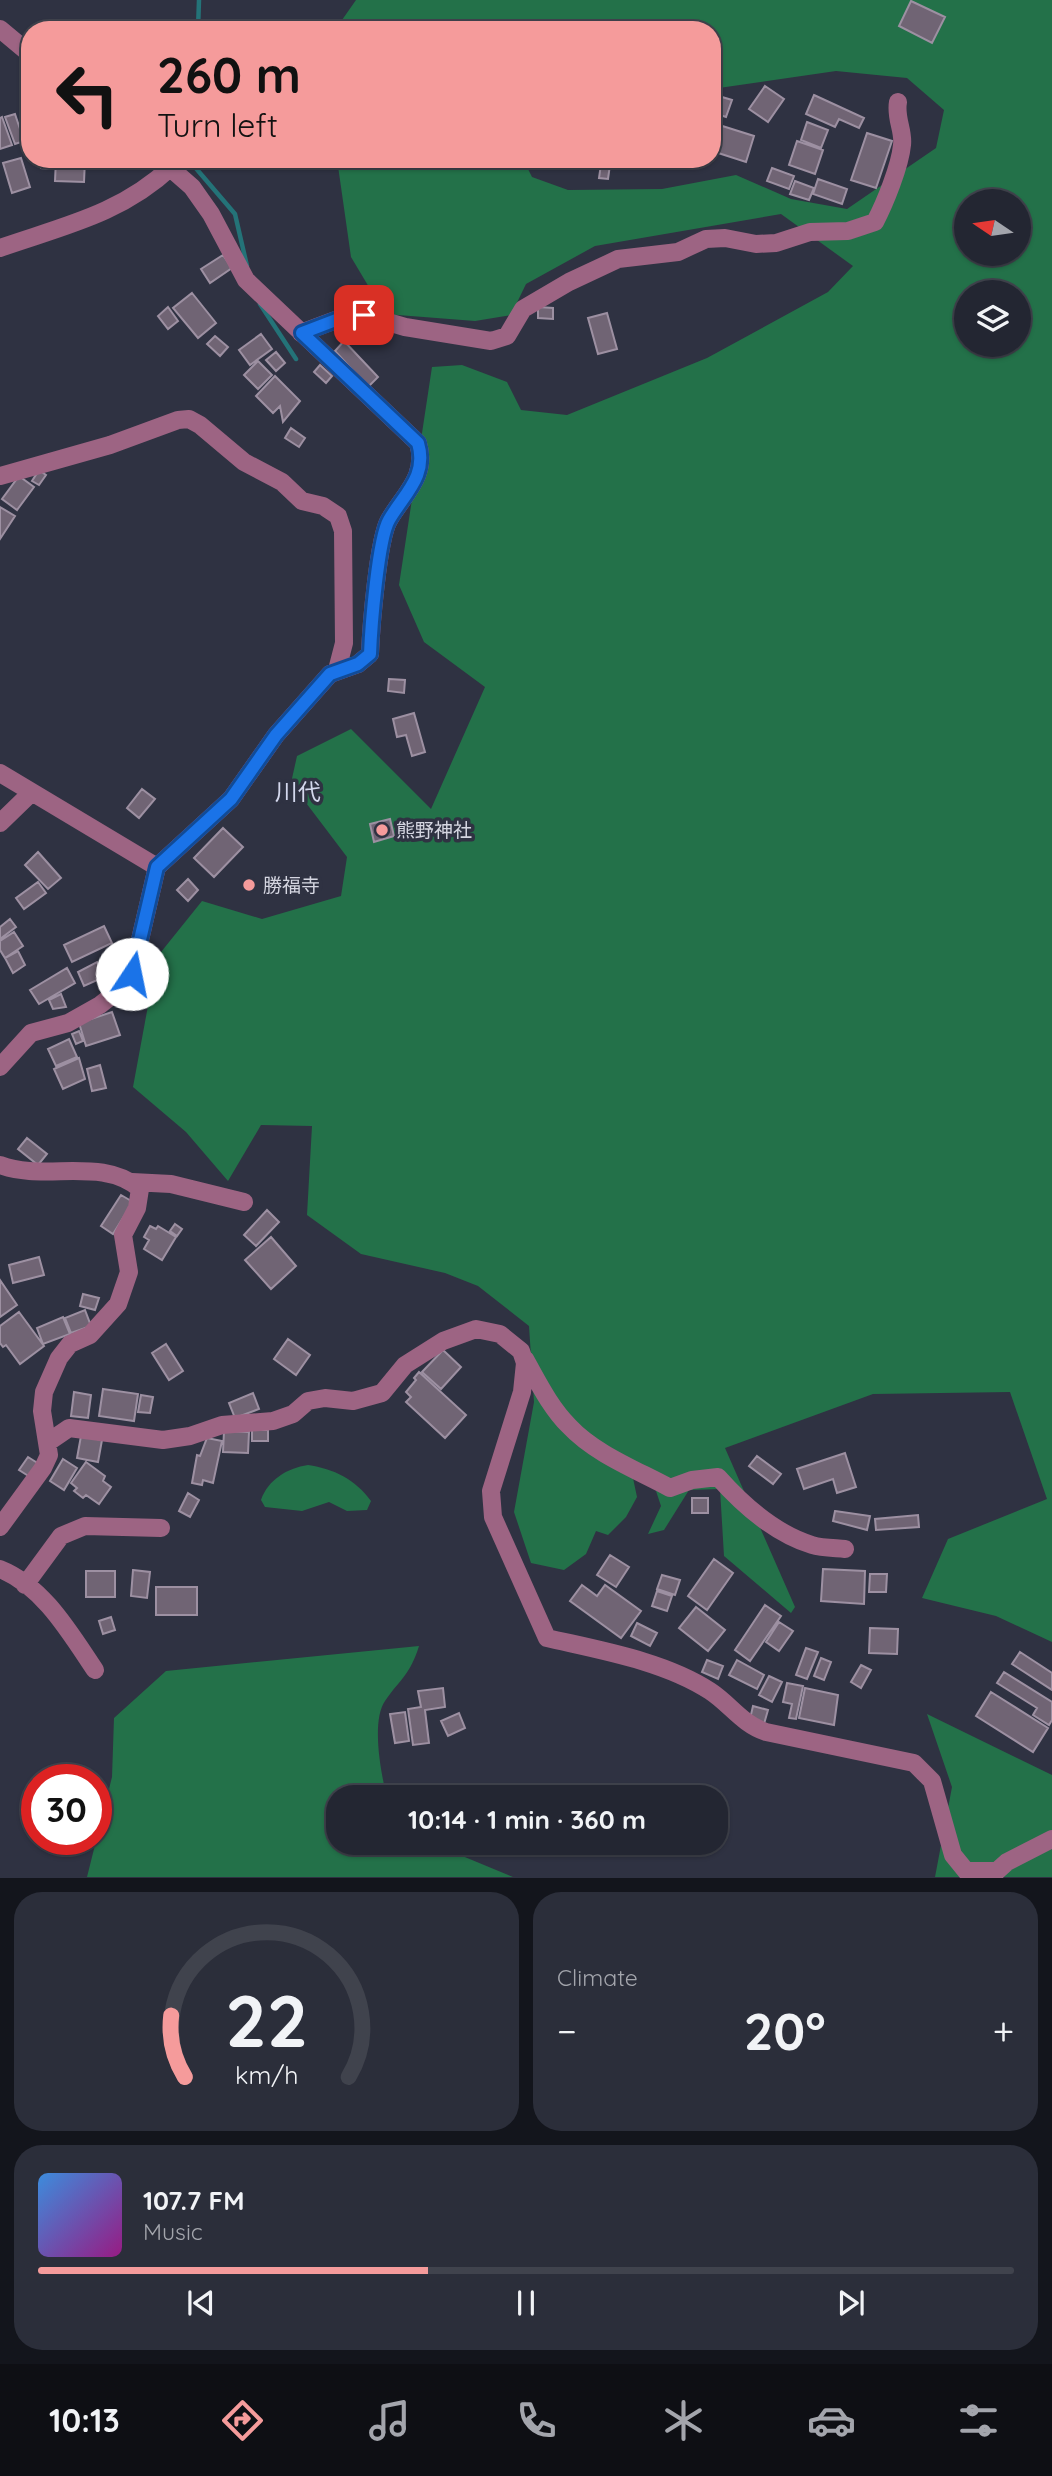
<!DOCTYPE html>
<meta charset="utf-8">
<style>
:root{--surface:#232632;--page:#2b2e3a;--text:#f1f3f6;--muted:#a3a5ac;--line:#40434d;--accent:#f59b9b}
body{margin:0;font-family:Quicksand,"Noto Sans JP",sans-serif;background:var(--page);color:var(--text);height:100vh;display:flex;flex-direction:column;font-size:26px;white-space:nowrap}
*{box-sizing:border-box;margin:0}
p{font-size:23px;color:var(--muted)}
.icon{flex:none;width:38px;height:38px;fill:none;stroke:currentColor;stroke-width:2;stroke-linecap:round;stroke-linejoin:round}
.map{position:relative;height:1878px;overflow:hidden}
.drawer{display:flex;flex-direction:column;gap:14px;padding:14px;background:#13151c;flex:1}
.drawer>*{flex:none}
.top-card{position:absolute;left:21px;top:21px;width:700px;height:147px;border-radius:28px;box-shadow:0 2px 5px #0004,0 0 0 2px var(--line);background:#f59b9b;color:#111;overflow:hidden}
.needle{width:46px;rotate:283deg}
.controls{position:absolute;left:954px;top:189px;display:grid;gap:14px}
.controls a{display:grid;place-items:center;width:77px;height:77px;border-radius:50%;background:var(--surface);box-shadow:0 2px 5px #0004,0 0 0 2px var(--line);font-size:35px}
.speed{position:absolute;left:21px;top:1764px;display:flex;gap:14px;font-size:35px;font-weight:700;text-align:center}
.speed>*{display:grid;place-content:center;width:91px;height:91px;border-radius:50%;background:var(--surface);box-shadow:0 2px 5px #0004,0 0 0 2px var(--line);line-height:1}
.speed .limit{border:10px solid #d22;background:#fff;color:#111}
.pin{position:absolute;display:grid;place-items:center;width:60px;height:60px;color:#fff;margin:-30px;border-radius:14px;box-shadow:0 4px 10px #0006}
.me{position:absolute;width:77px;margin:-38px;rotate:11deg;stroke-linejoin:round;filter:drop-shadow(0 0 5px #0008)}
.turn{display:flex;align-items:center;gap:24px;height:147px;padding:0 21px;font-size:32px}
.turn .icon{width:91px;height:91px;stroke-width:2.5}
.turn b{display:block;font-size:49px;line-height:60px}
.big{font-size:52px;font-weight:700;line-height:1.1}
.drawer .card{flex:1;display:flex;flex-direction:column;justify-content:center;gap:10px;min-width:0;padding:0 24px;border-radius:28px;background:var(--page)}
.drawer .dial{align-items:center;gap:0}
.dial svg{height:182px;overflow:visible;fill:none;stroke:var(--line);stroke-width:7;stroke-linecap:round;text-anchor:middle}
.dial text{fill:var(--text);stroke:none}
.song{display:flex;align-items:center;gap:21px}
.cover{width:84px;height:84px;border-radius:10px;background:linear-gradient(135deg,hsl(210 70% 55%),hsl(310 70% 35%))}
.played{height:7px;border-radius:4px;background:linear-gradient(90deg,var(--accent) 40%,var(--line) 40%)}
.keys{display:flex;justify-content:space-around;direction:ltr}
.heat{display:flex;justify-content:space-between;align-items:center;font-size:38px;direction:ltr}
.drawer .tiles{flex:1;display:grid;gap:14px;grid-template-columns:1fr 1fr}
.card:last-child{grid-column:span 2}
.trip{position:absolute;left:326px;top:1785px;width:402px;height:70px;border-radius:28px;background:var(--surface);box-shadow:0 2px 5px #0004,0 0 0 2px var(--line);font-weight:700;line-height:70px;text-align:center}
.menu{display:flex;height:112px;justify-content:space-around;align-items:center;background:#0e0f14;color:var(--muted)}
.menu .icon{width:49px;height:49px}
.menu .active{color:var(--accent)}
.menu b{font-size:32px;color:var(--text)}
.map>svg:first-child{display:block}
.forest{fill:#237149;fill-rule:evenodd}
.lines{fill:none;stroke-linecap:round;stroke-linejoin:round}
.stream{stroke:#247378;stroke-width:4.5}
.building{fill:#706474;stroke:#9d90a2;stroke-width:2}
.minor{stroke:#9d6483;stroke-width:18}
.route-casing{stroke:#114b97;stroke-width:18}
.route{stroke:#1a73e8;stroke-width:12}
.poi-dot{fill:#f59b9b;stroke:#2f3242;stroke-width:2.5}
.labels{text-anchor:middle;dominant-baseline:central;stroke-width:7;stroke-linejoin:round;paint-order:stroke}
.poi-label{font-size:19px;fill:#d5d6e1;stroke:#2f3242;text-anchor:start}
.quarter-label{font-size:23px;fill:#d4d8ed;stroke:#2f3242}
</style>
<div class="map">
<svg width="1052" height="1878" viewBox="0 0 1052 1878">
<rect width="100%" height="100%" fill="#2f3242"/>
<path class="forest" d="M356 0H1052V1642L996 1616 922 1598 948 1539 1047 1499 1010 1392 873 1394 725 1448 795 1607 791 1613 724 1556 720 1489 689 1490 664 1530 648 1534 661 1506 651 1476 630 1464 637 1497 626 1517 608 1535 596 1531 586 1554 564 1570 531 1563 514 1512 534 1402 529 1326 478 1286 445 1273 361 1254 307 1215 312 1126 261 1125 228 1181 186 1132 133 1087 157 957 202 901 262 919 341 896 347 857 291 783 297 756 351 729 431 809 485 687 424 642 399 585 432 367 462 365 507 382 521 410 567 415 707 358 828 292 853 266 781 214 595 246 526 284 511 315 475 321 385 314 351 257 337 159H523L532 177 568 190 662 189 736 175 791 199 847 209 936 148 944 110 907 78 836 71 712 89V30H335ZM966 201H1018V254H966ZM966 292H1018V345H966Z
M308 1465C334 1469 355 1479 371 1501L367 1510 347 1511 329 1502 302 1511 265 1507 261 1500C268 1480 287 1468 308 1465Z
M419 1646C410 1675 401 1678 385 1701 371 1721 381 1775 387 1797H338V1843H431L513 1877H87L112 1777 114 1718 166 1671Z
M927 1714 1052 1775V1877H935L952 1787Z"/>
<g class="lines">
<path class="stream" d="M198 30 199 0
M188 159 235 214 247 266
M260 304 296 359"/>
</g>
<path class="building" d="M911 1 945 17 932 43 899 26Z
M765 86 784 99 768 122 749 109Z
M712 94 732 100 726 117 714 113 712 119Z
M814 95 864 118 859 128 839 119 835 127 806 114Z
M15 114 24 141 15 144 5 117Z
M2 117 12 145 0 149V118Z
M807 122 828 130 821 148 801 140Z
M716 124 754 136 746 162 712 151Z
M867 133 892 141 876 188 851 180Z
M797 141 823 150 815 174 789 165Z
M21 158 30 187 12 193 3 163Z
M41 159H50L49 169 41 168Z
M56 159H85L84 182 55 181Z
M601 164 610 165 608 179 599 178Z
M772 168 794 176 789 189 767 181Z
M818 179 847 189 842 204 813 194Z
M795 181 814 188 809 200 790 194Z
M223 255 232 268 210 283 201 269Z
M192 293 216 323 198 338 173 308Z
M168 307 178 321 168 329 158 316Z
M538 307 553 308V319L538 318Z
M607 313 617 349 598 354 588 318Z
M261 334 272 349 250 365 239 350Z
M215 336 228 347 220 356 207 344Z
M344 341 378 377 368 387 335 351Z
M276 352 285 363 276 371 266 360Z
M258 361 272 375 258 389 244 375Z
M320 365 332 376 326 383 314 372Z
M275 376 300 401 283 422 280 406 273 413 256 396Z
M291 428 305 438 299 447 285 438Z
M39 470 46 475 39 485 32 481Z
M19 476 34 487 17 510 2 499Z
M0 507 15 516 0 539Z
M389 679 405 680 404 693 388 691Z
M414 713 425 752 412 756 406 735 397 737 393 719Z
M142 789 155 799 139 818 127 808Z
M390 819 394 836 374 842 370 824Z
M223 828 243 847 214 877 194 858Z
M38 852 61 878 48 889 25 865Z
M188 879 198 890 188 901 177 890Z
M38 882 46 893 24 909 16 898Z
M10 919 16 927 0 939V927Z
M104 926 112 943 72 962 64 945Z
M14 932 23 946 5 958 0 950V941Z
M18 951 25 965 13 973 5 958Z
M97 962 104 977 84 986 78 972Z
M67 968 75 983 39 1004 30 990Z
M61 994 66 1007 53 1009 49 1000Z
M112 1012 120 1035 86 1046 79 1023Z
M79 1031 83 1041 76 1044 72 1034Z
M69 1039 77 1057 56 1066 48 1049Z
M79 1058 85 1079 63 1089 54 1069Z
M100 1065 106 1088 92 1091 87 1069Z
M27 1138 47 1154 38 1165 18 1149Z
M121 1195 133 1202 113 1234 101 1226Z
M267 1210 279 1222 256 1246 244 1235Z
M175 1224 182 1229 177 1236 170 1231Z
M150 1226 156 1229 158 1226 176 1237 162 1260 144 1249 149 1240 144 1237Z
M271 1237 296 1266 271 1289 245 1260Z
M39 1257 44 1275 13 1283 9 1265Z
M0 1280 17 1305 0 1317Z
M83 1294 99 1298 95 1310 80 1306Z
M85 1310 91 1326 71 1333 65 1318Z
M19 1312 44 1346 20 1364 6 1345 3 1347 0 1343V1326Z
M63 1317 70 1334 43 1344 37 1328Z
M288 1339 310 1355 296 1375 274 1359Z
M166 1344 183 1371 169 1380 152 1353Z
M443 1350 461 1367 441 1389 422 1372Z
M419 1372 466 1415 445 1438 406 1402 411 1397 406 1392 416 1380 414 1378Z
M103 1389 138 1394 134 1421 99 1416Z
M74 1392 91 1395 88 1418 71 1416Z
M253 1393 259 1409 235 1418 229 1403Z
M141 1395 153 1397 150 1413 138 1412Z
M252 1430H268V1441H252Z
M224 1431 249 1432 248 1453 223 1452Z
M81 1436 102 1440 98 1462 77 1458Z
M207 1438 222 1441 213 1483 203 1480 202 1485 192 1483 197 1455 200 1456Z
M845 1453 856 1487 837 1493 833 1479 804 1489 797 1469Z
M757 1456 781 1474 773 1484 749 1466Z
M28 1457 39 1464 30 1477 19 1470Z
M63 1459 77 1468 64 1490 50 1481Z
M86 1462 105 1476 103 1481 111 1487 99 1504 86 1495 83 1498 74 1491 77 1488 71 1483Z
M188 1493 199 1500 190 1517 179 1511Z
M692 1498H708V1513H692Z
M835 1511 870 1516 867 1530 833 1521Z
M918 1515 919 1527 876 1530 875 1519Z
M610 1555 629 1567 616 1587 597 1575Z
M714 1559 733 1573 707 1610 688 1596Z
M823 1569 865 1571 864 1604 821 1601Z
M133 1570 150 1572 147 1598 131 1596Z
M86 1571H115V1597H86Z
M870 1574H887L886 1592H869Z
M662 1575 680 1580 675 1595 657 1589Z
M582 1585 597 1596 605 1585 641 1611 621 1638 570 1601Z
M156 1587H197V1615H156Z
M657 1591 672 1596 667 1611 652 1606Z
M765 1605 781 1616 750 1661 735 1650Z
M696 1607 725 1630 708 1651 679 1628Z
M111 1617 115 1630 103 1634 99 1621Z
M779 1622 793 1631 779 1651 766 1642Z
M637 1623 657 1633 650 1646 631 1636Z
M870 1628 898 1629 897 1654 869 1653Z
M806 1648 818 1652 807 1679 796 1675Z
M1020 1652 1052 1673V1690L1012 1664Z
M821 1658 831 1662 824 1680 814 1676Z
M707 1660 723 1666 718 1679 702 1672Z
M737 1660 764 1675 757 1689 729 1675Z
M861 1665 871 1670 861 1688 851 1682Z
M1004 1672 1052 1702V1720L1049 1725 1033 1715 1037 1708 997 1683Z
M769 1676 782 1682 772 1702 759 1695Z
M787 1683 803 1686 796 1719 789 1718 792 1704 783 1702Z
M443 1688 445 1707 425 1710 429 1743 413 1745 408 1709 421 1707 418 1691Z
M805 1688 838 1695 834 1725 799 1718Z
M991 1692 1048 1728 1033 1752 976 1716Z
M753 1706 768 1710 764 1724 750 1719Z
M405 1712 409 1741 395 1743 390 1714Z
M459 1713 465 1728 448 1736 441 1721Z"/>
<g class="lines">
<path class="minor" d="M0 29 30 54
M0 248C63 226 121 214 171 167
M301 333 349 315H364L405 327 491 341 507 336 523 309 569 282 618 259 678 252 706 239 725 238 756 244 776 243 810 232 848 231 875 222C885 203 900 166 902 145 904 131 895 118 898 102
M0 476 110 445 178 420 189 419 200 425 244 462 282 482 302 501 323 506 338 516 343 531 344 643 337 670
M0 773 157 867
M0 823 32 792
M0 1067 31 1033 68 1023 100 1005 124 986 132 974 157 867 231 799 276 735 330 674 358 664 370 654C371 628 378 539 389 520 404 494 428 476 418 443L246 280 211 214 192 187 160 159
M0 1165C44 1182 102 1156 140 1189L137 1208 123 1235 129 1272 118 1304 90 1335 70 1344 59 1358 44 1392 42 1411 49 1455 43 1468 0 1527
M132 1182 171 1184 244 1202
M525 1359C538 1382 550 1407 569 1426 595 1454 637 1470 670 1488L692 1480 718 1477C742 1504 776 1534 812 1545 822 1548 835 1548 845 1549
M47 1443 69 1428 163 1440 190 1436 222 1425 273 1421 293 1414 308 1401 325 1398 353 1401 382 1393 405 1365 443 1341 476 1329 500 1334 521 1351 525 1363 522 1392 491 1491 493 1517 547 1638C599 1650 664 1661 710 1691 730 1704 742 1724 766 1732L914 1763 932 1781 953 1855 966 1871H997L1007 1862 1052 1839
M0 1569C43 1586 70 1633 95 1670
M25 1585 61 1536 85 1526 161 1528"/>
</g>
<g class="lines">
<defs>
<path id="route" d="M132 974 157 867 231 799 276 735 330 674 358 664 370 654C371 628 378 539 389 520 404 494 428 476 418 443L302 333 349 315H364"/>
</defs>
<use href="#route" class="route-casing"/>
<use href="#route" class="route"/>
</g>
<g class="poi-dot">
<circle cx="382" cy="830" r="7"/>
<circle cx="249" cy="885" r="7"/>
</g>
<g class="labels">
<g class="poi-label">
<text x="396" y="830">熊野神社</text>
<text x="263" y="885">勝福寺</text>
</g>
<g class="quarter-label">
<text x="298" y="791">川代</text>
</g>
</g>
</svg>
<div class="controls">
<a><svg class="needle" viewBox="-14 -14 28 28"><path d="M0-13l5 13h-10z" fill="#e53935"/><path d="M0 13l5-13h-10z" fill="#a3a5ac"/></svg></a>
<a><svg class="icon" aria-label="layers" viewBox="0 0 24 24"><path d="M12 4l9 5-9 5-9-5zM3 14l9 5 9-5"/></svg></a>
</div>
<div class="speed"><div class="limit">30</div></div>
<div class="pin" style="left:364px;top:315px;background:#d93025"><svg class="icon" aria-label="arrive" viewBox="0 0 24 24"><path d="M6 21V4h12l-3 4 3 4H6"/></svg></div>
<svg class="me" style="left:132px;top:974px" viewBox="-20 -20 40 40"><circle r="19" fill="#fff"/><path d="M0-13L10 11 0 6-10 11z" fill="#1a73e8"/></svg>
<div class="trip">10:14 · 1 min · 360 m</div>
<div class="top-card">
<div class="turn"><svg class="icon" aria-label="left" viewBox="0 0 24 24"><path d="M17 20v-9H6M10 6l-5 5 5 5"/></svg><div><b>260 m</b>Turn left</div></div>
</div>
</div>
<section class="drawer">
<div class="tiles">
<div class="card dial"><svg viewBox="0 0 100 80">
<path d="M14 69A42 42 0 1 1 86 69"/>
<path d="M14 69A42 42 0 0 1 8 42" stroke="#f59b9b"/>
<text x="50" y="56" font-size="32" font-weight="700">22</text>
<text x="50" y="72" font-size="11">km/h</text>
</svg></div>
<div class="card"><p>Climate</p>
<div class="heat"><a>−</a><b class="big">20°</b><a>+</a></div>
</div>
<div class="card">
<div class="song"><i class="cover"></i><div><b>107.7 FM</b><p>Music</p></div></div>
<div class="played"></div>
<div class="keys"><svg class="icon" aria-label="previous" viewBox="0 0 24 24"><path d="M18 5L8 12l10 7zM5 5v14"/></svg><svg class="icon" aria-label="pause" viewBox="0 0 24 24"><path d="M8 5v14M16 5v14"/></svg><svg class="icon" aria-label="next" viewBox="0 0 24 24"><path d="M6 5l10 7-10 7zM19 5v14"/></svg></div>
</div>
</div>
</section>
<nav class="menu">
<b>10:13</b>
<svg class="icon active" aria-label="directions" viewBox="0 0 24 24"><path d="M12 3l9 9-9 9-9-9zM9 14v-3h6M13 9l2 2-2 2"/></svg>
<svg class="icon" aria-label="music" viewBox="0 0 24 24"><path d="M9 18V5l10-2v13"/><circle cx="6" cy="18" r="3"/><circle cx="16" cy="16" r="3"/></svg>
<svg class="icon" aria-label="phone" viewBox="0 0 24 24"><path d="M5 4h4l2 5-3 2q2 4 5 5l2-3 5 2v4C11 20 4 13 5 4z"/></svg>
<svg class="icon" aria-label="climate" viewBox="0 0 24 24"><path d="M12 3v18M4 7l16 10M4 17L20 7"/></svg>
<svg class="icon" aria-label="car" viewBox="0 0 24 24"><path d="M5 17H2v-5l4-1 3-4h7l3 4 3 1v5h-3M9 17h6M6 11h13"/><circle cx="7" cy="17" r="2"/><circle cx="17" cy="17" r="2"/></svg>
<svg class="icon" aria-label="filters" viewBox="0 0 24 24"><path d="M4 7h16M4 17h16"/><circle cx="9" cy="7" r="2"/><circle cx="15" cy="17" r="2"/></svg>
</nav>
